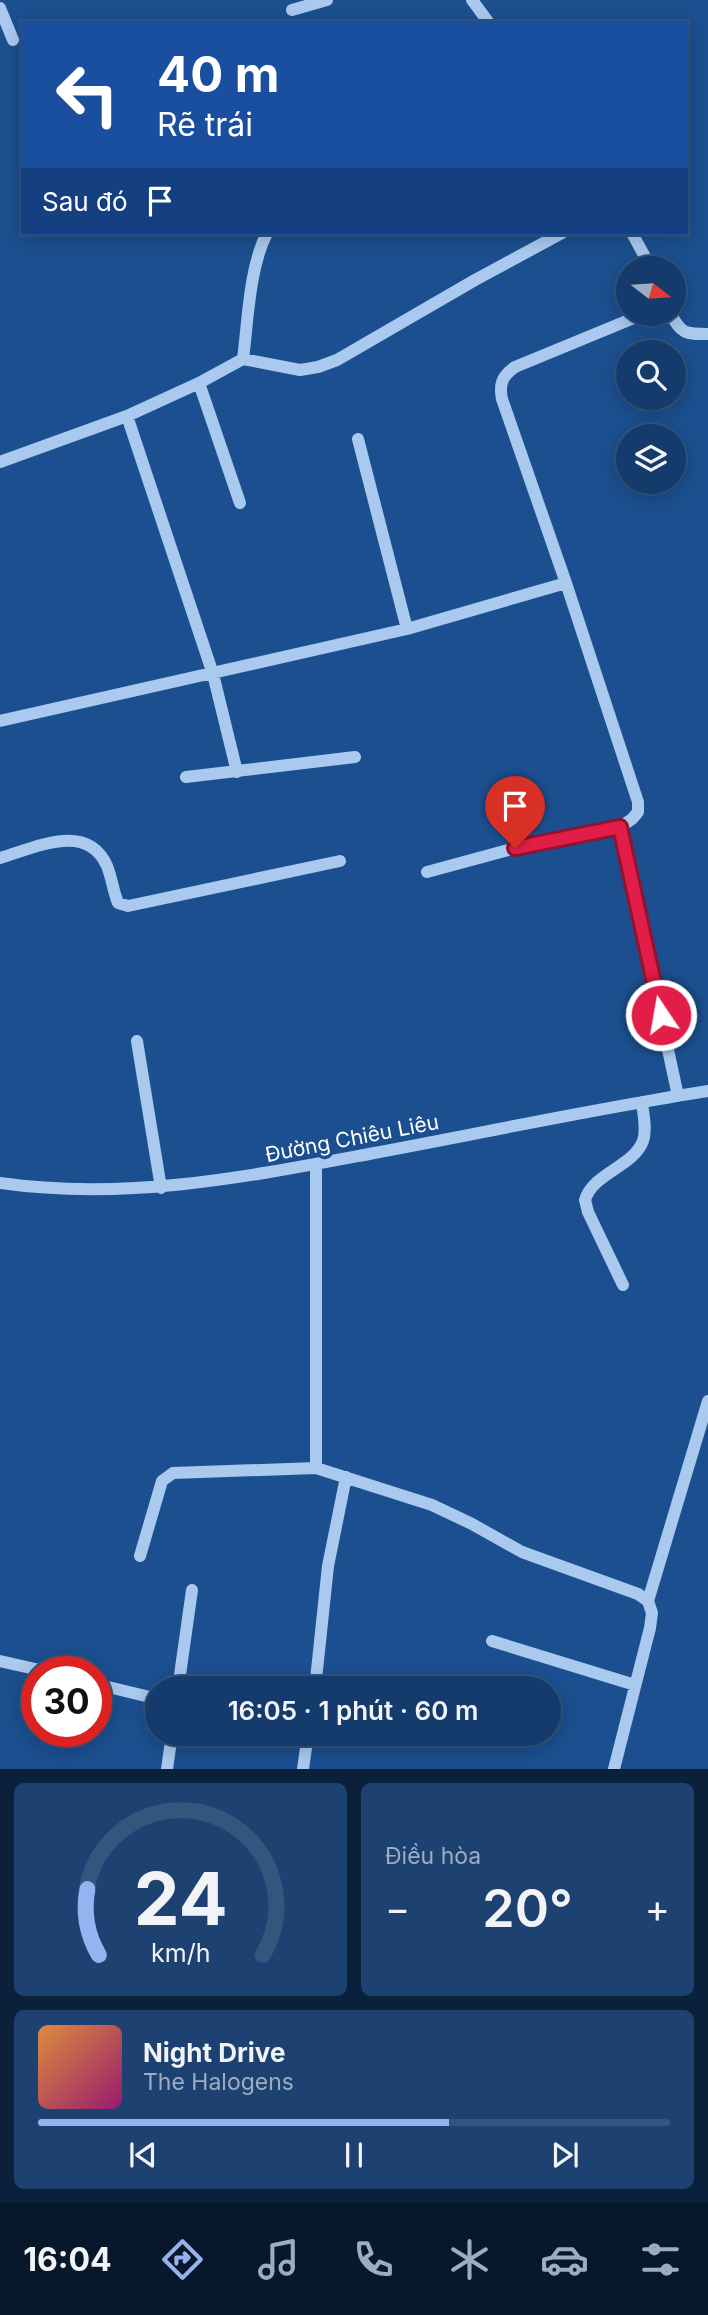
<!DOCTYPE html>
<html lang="vi">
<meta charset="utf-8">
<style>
:root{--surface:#143b6b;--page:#1d4271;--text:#f1f3f6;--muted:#9dadc1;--line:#33557e;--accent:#95b2f1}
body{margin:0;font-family:Inter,sans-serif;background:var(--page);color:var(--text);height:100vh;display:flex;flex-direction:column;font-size:26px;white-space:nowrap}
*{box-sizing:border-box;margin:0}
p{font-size:23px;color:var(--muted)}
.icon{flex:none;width:38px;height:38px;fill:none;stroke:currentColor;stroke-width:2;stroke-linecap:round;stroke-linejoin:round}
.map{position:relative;height:1769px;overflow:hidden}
.side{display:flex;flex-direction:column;gap:14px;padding:14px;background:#0b203b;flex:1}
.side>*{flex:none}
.hud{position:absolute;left:21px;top:21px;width:667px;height:214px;border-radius:0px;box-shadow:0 4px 18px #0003,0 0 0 2px var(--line);background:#1a4fa0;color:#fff;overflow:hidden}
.needle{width:46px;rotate:107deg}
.buttons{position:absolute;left:616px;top:256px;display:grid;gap:14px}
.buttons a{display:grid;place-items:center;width:70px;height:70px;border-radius:50%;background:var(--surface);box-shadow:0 4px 18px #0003,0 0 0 2px var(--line);font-size:35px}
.speed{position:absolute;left:21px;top:1656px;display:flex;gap:14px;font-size:35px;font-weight:700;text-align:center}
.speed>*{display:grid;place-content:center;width:91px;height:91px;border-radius:50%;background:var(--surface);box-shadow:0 4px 18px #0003,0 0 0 2px var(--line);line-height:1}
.speed .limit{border:10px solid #d22;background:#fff;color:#111}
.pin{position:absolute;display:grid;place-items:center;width:60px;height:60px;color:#fff;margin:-72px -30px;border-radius:50% 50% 50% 0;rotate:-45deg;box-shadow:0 0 7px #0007}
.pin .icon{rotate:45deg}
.me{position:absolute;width:77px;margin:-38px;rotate:348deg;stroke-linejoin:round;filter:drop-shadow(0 0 5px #0008)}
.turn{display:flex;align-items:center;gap:24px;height:147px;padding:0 21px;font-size:32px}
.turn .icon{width:91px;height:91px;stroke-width:2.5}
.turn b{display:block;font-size:49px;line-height:60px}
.then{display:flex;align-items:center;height:66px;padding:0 21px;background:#0003;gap:14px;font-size:26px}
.big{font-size:52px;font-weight:600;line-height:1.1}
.side .widget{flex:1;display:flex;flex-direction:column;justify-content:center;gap:10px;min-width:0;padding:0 24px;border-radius:10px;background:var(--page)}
.side .dial{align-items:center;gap:0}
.dial svg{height:182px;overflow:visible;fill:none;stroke:var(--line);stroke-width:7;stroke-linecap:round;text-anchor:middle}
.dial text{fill:var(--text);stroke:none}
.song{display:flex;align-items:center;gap:21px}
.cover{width:84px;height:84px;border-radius:10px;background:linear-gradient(135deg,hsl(30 70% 55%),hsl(320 70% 35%))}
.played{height:7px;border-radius:4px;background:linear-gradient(90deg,var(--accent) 65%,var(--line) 65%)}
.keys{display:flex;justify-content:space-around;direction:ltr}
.heat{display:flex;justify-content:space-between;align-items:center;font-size:38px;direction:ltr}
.side .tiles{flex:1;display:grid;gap:14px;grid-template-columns:1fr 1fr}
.widget:last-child{grid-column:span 2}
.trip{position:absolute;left:145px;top:1676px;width:416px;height:70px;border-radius:35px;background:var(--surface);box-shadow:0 4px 18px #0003,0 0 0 2px var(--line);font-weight:600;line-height:70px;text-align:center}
.menu{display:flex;height:112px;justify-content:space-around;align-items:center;background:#08182b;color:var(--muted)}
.menu .icon{width:49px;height:49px}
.menu .selected{color:var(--accent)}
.menu b{font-size:32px;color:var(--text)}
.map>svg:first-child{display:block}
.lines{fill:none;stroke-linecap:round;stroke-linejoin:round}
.minor{stroke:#a9c9ee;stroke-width:12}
.route-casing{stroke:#92132f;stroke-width:18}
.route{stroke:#e11d48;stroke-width:12}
.labels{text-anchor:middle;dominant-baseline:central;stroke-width:7;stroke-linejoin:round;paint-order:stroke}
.street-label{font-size:21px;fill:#fff;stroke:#1b4f8f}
</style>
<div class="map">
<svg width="708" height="1769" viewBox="0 0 708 1769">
<rect width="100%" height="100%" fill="#1b4f8f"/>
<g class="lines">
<path class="minor" d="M472 0 489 23
M0 8 13 40
M292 10 327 0
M632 233 651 268
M670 313C682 334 684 334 708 334
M243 359C248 321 249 268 267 233
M199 383 240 503
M127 416 213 674 237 772
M358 439 407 629
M0 462 127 416 199 383 243 359 300 370 318 367 337 360 475 280 562 233
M566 583 502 399C499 384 502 376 515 367L646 313
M0 721 407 629 566 583 638 802V812L632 819 620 827 538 842 427 872
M186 777 355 757
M620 827 678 1096
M0 858C35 848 87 821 107 866 112 878 113 891 118 903L128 906 340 861
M137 1041 161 1188
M0 1183C125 1201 246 1177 369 1154 482 1133 594 1109 708 1091
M623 1285 588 1212 585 1200C593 1173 633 1167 643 1141 647 1130 643 1113 642 1102
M316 1468V1164
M140 1556 162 1481 173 1473 316 1468 432 1505 472 1524 522 1552 638 1594 648 1601
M492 1641 635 1685
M0 1661 44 1671
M96 1684 158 1699
M178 1689 192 1590
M315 1689 328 1566 346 1477
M167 1769 172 1734
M303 1769 308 1734
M614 1769 650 1628 652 1613 648 1601 708 1401"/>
</g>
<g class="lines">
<defs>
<path id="route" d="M515 848 620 827 661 1015"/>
</defs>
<use href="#route" class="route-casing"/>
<use href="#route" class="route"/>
</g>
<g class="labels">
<g class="street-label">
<text transform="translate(352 1138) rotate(-11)">Đường Chiêu Liêu</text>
</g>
</g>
</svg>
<div class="buttons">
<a><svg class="needle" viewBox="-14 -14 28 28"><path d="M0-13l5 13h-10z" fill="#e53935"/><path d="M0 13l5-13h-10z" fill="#9dadc1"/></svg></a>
<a><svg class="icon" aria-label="search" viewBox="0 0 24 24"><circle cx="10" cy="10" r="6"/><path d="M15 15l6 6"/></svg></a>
<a><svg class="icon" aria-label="layers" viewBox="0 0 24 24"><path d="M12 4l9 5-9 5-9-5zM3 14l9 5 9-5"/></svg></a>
</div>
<div class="speed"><div class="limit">30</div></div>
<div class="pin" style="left:515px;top:848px;background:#d93025"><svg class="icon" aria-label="arrive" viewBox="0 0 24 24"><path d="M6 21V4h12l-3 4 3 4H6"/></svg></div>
<svg class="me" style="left:661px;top:1015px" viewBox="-20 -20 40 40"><circle r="17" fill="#e11d48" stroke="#fff" stroke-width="3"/><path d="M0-11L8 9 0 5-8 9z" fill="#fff"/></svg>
<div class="trip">16:05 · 1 phút · 60 m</div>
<div class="hud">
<div class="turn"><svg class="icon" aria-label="left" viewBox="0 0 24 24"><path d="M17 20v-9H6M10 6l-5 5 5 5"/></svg><div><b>40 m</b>Rẽ trái</div></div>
<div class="then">Sau đó<svg class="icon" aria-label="arrive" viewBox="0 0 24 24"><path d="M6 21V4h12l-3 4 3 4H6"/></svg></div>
</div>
</div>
<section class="side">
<div class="tiles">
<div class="widget dial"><svg viewBox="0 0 100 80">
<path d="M14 69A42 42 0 1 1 86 69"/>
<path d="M14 69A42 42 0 0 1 9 40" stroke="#95b2f1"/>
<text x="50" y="56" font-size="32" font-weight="700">24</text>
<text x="50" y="72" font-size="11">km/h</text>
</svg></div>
<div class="widget"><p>Điều hòa</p>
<div class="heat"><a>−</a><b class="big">20°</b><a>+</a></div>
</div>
<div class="widget">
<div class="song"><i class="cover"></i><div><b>Night Drive</b><p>The Halogens</p></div></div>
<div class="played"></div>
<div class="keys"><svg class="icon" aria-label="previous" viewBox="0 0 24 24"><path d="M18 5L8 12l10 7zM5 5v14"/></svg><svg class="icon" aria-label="pause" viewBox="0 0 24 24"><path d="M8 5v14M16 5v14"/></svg><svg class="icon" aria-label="next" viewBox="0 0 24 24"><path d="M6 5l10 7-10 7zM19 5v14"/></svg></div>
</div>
</div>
</section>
<nav class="menu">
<b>16:04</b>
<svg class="icon selected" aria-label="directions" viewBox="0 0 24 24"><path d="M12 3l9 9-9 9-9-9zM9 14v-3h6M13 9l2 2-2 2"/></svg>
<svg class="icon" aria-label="music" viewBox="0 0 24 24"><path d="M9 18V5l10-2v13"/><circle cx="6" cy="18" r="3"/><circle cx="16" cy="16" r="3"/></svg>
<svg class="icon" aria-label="phone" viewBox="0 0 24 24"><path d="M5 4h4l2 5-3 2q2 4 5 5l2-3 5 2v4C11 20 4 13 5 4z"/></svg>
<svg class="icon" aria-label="climate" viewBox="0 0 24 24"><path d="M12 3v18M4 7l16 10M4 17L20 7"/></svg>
<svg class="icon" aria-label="car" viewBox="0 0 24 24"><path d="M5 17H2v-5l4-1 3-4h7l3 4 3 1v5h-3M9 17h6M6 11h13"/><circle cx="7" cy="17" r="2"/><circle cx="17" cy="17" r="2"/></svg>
<svg class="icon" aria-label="filters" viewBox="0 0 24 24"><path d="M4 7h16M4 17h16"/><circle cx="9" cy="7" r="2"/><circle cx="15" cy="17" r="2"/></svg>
</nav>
